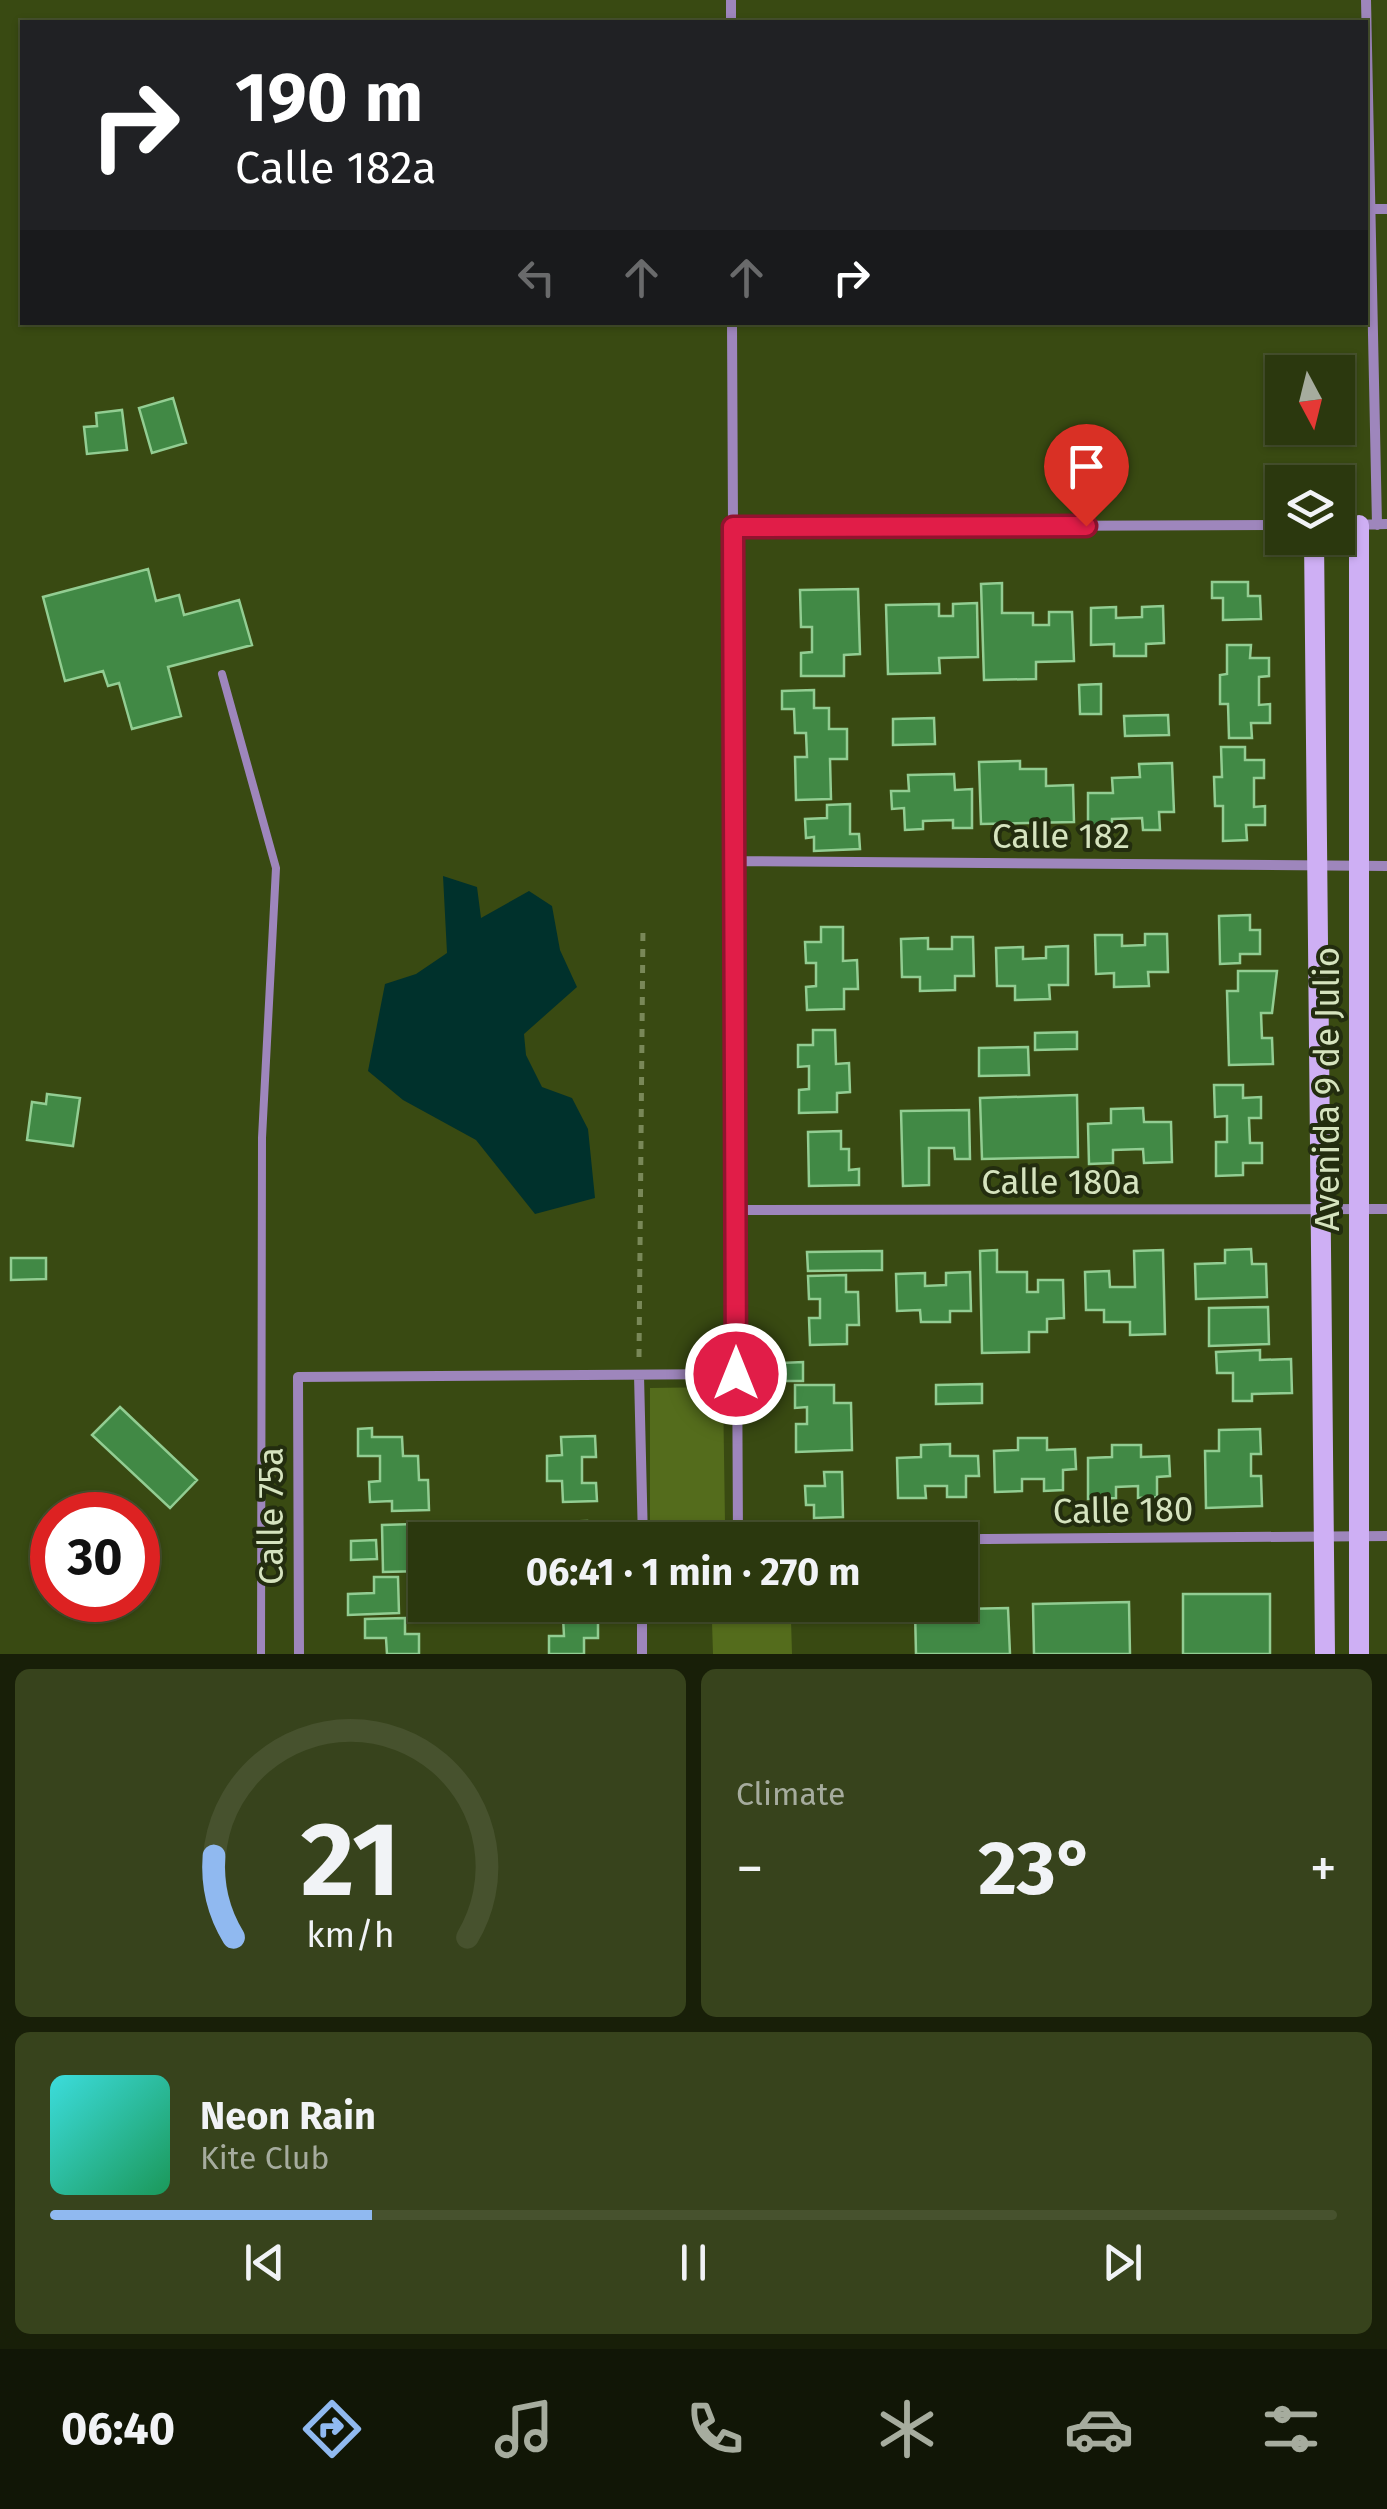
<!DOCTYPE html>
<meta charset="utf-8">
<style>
:root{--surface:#2b380e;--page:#37431c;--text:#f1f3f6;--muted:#a6ac9e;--line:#47522e;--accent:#90b9f0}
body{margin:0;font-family:"Fira Sans",sans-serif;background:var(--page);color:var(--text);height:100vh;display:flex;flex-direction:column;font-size:38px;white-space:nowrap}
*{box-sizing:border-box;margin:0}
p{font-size:32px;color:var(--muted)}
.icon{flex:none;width:55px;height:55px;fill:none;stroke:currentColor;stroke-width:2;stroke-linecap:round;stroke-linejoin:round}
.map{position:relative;height:1654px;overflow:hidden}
.drawer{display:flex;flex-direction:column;gap:15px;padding:15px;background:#181f08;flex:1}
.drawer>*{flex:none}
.guide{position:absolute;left:20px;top:20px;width:1348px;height:305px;border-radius:0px;box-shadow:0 2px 8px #0004,0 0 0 2px var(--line);background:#202124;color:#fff;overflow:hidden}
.needle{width:65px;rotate:173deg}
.buttons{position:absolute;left:1265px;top:355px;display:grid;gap:20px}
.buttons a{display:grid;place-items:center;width:90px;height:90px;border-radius:0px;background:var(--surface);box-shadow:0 2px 8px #0004,0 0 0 2px var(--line);font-size:50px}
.speed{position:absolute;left:30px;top:1492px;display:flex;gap:20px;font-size:50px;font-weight:700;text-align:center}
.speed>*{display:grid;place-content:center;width:130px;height:130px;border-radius:50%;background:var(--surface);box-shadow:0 2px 8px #0004,0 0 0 2px var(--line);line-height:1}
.speed .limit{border:15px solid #d22;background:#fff;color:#111}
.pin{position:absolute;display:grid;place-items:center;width:85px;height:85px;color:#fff;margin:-102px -42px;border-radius:50% 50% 50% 0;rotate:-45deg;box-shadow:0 0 10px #0007}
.pin .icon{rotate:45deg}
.me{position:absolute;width:110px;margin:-55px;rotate:0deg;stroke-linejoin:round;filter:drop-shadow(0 0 8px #0008)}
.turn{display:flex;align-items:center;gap:35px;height:210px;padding:0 50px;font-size:45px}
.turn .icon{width:130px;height:130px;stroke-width:2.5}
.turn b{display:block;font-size:70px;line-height:85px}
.lanes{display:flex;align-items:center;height:95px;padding:0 50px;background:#0003;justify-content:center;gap:50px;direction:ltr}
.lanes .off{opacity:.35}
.big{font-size:75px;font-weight:700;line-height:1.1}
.drawer .tile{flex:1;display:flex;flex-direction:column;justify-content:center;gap:15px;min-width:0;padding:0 35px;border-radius:15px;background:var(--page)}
.drawer .dial{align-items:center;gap:0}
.dial svg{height:260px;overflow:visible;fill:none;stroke:var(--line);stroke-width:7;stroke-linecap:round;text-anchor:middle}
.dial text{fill:var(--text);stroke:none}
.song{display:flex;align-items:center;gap:30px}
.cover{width:120px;height:120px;border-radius:15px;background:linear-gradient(135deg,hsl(180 70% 55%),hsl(150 70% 35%))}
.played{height:10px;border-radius:5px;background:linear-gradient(90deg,var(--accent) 25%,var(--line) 25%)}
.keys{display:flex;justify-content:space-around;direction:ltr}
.heat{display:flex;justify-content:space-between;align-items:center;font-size:55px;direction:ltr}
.drawer .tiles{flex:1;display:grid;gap:15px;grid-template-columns:1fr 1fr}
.tile:last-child{grid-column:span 2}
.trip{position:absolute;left:408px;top:1522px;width:570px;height:100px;border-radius:0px;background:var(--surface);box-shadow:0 2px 8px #0004,0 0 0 2px var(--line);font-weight:700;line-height:100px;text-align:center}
.tabs{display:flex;height:160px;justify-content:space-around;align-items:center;background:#111606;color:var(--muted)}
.tabs .icon{width:70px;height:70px}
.tabs .selected{color:var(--accent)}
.tabs b{font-size:45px;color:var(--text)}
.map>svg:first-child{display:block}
.green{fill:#546c1c}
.water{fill:#00312c}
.building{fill:#418945;stroke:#92cd92;stroke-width:2.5}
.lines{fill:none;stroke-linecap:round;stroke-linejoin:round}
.path{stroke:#798858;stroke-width:5;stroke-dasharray:8 8;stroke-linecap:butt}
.lane{stroke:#9e86bc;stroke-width:8}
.street{stroke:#9e86bc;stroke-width:10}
.secondary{stroke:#ceaff4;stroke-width:20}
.route-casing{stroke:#92132f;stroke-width:25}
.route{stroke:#e11d48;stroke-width:18}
.labels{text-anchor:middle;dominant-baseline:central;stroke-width:8;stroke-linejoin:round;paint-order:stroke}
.street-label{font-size:35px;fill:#d5e3be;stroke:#232d0f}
</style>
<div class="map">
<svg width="1387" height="1654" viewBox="0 0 1387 1654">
<rect width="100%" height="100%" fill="#394a12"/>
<path class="green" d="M723 1387 725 1523 650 1524V1388Z
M791 1620 792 1654H713L712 1622Z"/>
<path class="water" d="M443 876 477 887 481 918 529 891 552 906 560 950 577 987 524 1034 526 1055 542 1087 572 1098 588 1129 595 1198 535 1214 476 1140 403 1100 368 1071 385 984 416 974 447 953Z"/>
<path class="building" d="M173 398 186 443 152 453 139 408Z
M122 410 127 450 87 454 84 427 97 426 96 413Z
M148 569 156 601 179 595 184 615 239 600 252 645 168 667 181 716 132 729 119 683 108 686 103 671 65 681 43 597Z
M1212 582H1248V596H1260L1261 619 1223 620V598H1212Z
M1002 583V613H1033V625H1049V612H1072L1074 661 1036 662V679L984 680 981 584Z
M858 589 860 654 844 655V676H801V653L812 652V627H801L800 590Z
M977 603 978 657 939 658 940 673 888 674 886 605 939 604V616H953V604Z
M1163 606 1164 643 1146 644V656H1114V644L1091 645V608L1116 607V618L1142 617V607Z
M1227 645H1251L1250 658H1269V676L1259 677V705L1270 704V723H1251L1252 738H1229L1228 704H1220V675L1227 674Z
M1101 684V714H1080L1079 685Z
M814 690V708H829V729H847V759H830L831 799 796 800 795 757H807L806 733H795L794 709H782V691Z
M1168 715 1169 735 1125 736 1124 716Z
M934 718 935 744 893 745V719Z
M1221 747H1245V760H1264V778H1254V807L1265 806V825H1246L1247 840 1223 841V806H1215L1214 777H1222Z
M1020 761V769H1046V786L1073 785 1074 822 981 824 979 762Z
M1172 763 1174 812H1159L1160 830H1143L1142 818 1112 819V831H1088V793H1113L1112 778 1140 777 1139 764Z
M954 774 955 790 972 789V828H953V820L923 821V829L905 830 904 808 892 809 891 791H909L908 775Z
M850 804V834H859L860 849 814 851V837L806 838 805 819 827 818V805Z
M1250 915V930H1260V954H1240V963L1220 964 1219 916Z
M821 927H843V961L857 960 858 989H844V1009L807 1010 806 987 816 986V963H806L805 942H821Z
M1145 934H1167L1168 972H1148L1149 986 1114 987V973L1096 974 1095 935H1122V946L1145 945Z
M952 937H973L974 976H955V990L920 991V977H902L901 939 928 938V949H952Z
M1068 946V985H1049L1050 999 1015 1000V986H997L996 948 1023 947V959L1046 958V947Z
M1238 971H1277L1272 1013H1261L1262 1038H1272L1273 1064 1229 1065 1227 991H1238Z
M813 1030H835L836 1064 849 1063 850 1092 837 1093V1112L799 1113V1090L809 1089V1066L798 1067V1045H813Z
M1077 1032V1049L1035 1050V1033Z
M1028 1047 1029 1075 979 1076V1048Z
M1214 1085H1243V1098L1261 1097V1118H1249L1250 1143H1262V1163H1243V1175L1216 1176V1142H1227V1116L1215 1117Z
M47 1094 80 1098 73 1146 27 1140 32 1102 46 1104Z
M1077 1095 1078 1157 982 1159 980 1098Z
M1143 1108 1144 1122H1171L1172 1162 1144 1163 1143 1149 1113 1150V1163L1089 1164 1088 1124 1111 1123V1109Z
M969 1110 970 1159H955L954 1148H929V1185L903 1186 901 1111Z
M841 1131V1149H849V1170L859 1169V1185L809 1186 808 1132Z
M1251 1249 1252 1264H1266L1267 1297 1196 1299 1195 1264 1225 1263V1250Z
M997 1250V1272H1027V1292H1038V1280H1063L1064 1318 1047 1319V1332H1029V1352L982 1353 980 1251Z
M1163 1250 1165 1334 1130 1335V1322H1104V1310H1086L1085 1272 1109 1271 1110 1287H1135L1134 1251Z
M882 1251V1270L808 1271 807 1252Z
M11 1258H46V1279L11 1280Z
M970 1272 971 1311H950V1322H921L920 1310 897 1311 896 1274 925 1273V1286L946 1285V1273Z
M846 1275V1292H858L859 1325H847V1344L810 1345 809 1318H820V1299H809L808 1276Z
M1268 1307 1269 1344 1209 1346V1308Z
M1260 1350V1360L1291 1359 1292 1393 1252 1394V1401H1233V1373H1217L1216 1352Z
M803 1362V1381H782V1363Z
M982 1384V1403L936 1404V1385Z
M795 1385H834V1403H851L852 1450 796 1452V1424H807V1407L795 1408Z
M120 1407 197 1480 170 1508 92 1435Z
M372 1428V1437H402L403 1456H418L419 1480H428L429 1510 392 1511V1501L370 1502 369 1482 380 1481V1456H358V1429Z
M1260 1429 1261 1454H1251V1476H1261L1262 1506 1206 1508 1205 1451H1219V1430Z
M595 1436 596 1457H582V1483H596L597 1501 563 1502 562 1481H547V1456L562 1455 561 1437Z
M1018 1438H1047V1450L1075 1449 1076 1469 1063 1470V1490L1044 1491V1479H1022V1491L995 1492 994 1451 1018 1450Z
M950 1444V1456H978L979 1476H966V1497H947V1486H925L926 1498H898L897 1458 921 1457V1445Z
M1112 1445H1141V1457L1169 1456 1170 1476 1157 1477V1497L1138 1498V1486L1116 1487V1498L1088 1499V1458L1112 1457Z
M824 1472H842L843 1517 814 1518V1505H806L805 1486H825Z
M587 1521V1540H553V1522Z
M415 1524 416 1546H425V1571L383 1572 382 1525Z
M376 1540 377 1559 351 1560V1541Z
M374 1577H398L399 1613 348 1615V1594L374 1593Z
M1183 1594H1270V1654H1183Z
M1129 1602 1130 1654H1034L1033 1604Z
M1008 1608 1010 1654H916L915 1610Z
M563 1617H598V1638H584V1654H549V1636H564Z
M405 1618V1634H419V1654H387L386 1638H365V1619Z"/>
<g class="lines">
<path class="path" d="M639 1357 643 925"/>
<path class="lane" d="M222 674 276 868 262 1138 261 1654"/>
<path class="street" d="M731 0V22
M1366 0 1377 525
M1369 209H1387
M732 322 738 1540
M1338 525 1387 524
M733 527 1282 525
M734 861 1387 866
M736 1210 1387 1209
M639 1375 643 1540
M860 1540 1387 1536
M299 1654 298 1377 736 1374
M642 1654V1605"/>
<path class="secondary" d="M1359 525V1654
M1314 538 1325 1654"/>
</g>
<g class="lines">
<defs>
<path id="route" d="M736 1374 733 527 1086 526"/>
</defs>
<use href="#route" class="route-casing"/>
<use href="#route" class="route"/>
</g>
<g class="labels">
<g class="street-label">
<text x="1061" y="836">Calle 182</text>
<text transform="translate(1327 1089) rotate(-90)">Avenida 9 de Julio</text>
<text x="1061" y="1182">Calle 180a</text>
<text transform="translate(1123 1510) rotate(-1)">Calle 180</text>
<text transform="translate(271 1516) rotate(-90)">Calle 75a</text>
</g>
</g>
</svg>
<div class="buttons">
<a><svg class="needle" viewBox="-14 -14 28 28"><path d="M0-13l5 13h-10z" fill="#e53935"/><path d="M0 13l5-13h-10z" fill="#a6ac9e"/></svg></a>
<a><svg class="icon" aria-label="layers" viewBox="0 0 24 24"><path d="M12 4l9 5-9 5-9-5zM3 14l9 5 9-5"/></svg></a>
</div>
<div class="speed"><div class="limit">30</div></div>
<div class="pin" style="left:1086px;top:526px;background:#d93025"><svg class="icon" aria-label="arrive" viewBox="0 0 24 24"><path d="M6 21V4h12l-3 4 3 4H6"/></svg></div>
<svg class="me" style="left:736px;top:1374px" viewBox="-20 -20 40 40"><circle r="17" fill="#e11d48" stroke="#fff" stroke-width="3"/><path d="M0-11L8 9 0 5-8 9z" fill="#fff"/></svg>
<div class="trip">06:41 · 1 min · 270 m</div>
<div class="guide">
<div class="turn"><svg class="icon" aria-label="right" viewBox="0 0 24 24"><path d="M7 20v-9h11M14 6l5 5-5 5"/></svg><div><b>190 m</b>Calle 182a</div></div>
<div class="lanes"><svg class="icon off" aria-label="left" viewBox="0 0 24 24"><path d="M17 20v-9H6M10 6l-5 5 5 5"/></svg><svg class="icon off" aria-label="ahead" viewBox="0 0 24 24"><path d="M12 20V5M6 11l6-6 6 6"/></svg><svg class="icon off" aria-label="ahead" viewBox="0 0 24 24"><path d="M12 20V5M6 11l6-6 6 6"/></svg><svg class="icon" aria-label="right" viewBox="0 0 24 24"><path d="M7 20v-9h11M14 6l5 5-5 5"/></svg></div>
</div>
</div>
<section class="drawer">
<div class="tiles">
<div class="tile dial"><svg viewBox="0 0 100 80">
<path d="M14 69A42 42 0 1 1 86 69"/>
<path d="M14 69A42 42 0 0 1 8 44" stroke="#90b9f0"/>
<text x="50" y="56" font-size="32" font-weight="700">21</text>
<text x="50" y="72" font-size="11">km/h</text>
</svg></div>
<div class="tile"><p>Climate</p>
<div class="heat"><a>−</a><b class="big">23°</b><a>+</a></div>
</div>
<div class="tile">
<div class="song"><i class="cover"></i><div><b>Neon Rain</b><p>Kite Club</p></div></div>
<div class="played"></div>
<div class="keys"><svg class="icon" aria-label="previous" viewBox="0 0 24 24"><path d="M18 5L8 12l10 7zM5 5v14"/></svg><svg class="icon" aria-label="pause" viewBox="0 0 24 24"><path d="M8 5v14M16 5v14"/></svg><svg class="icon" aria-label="next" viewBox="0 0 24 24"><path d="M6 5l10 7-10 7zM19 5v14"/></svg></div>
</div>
</div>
</section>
<nav class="tabs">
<b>06:40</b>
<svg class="icon selected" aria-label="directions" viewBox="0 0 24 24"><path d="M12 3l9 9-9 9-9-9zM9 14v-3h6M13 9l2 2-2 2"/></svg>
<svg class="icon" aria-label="music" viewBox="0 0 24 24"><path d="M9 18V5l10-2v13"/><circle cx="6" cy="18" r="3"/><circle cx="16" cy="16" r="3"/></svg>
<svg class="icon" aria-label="phone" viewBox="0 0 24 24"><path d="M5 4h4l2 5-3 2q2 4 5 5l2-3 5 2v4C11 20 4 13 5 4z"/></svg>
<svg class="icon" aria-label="climate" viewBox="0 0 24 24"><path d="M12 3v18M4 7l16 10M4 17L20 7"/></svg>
<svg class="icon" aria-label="car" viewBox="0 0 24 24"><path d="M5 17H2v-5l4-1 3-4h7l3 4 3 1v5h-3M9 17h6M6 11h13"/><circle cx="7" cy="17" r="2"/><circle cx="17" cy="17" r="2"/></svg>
<svg class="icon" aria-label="filters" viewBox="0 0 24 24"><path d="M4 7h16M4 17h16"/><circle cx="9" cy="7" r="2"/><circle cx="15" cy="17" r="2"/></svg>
</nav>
